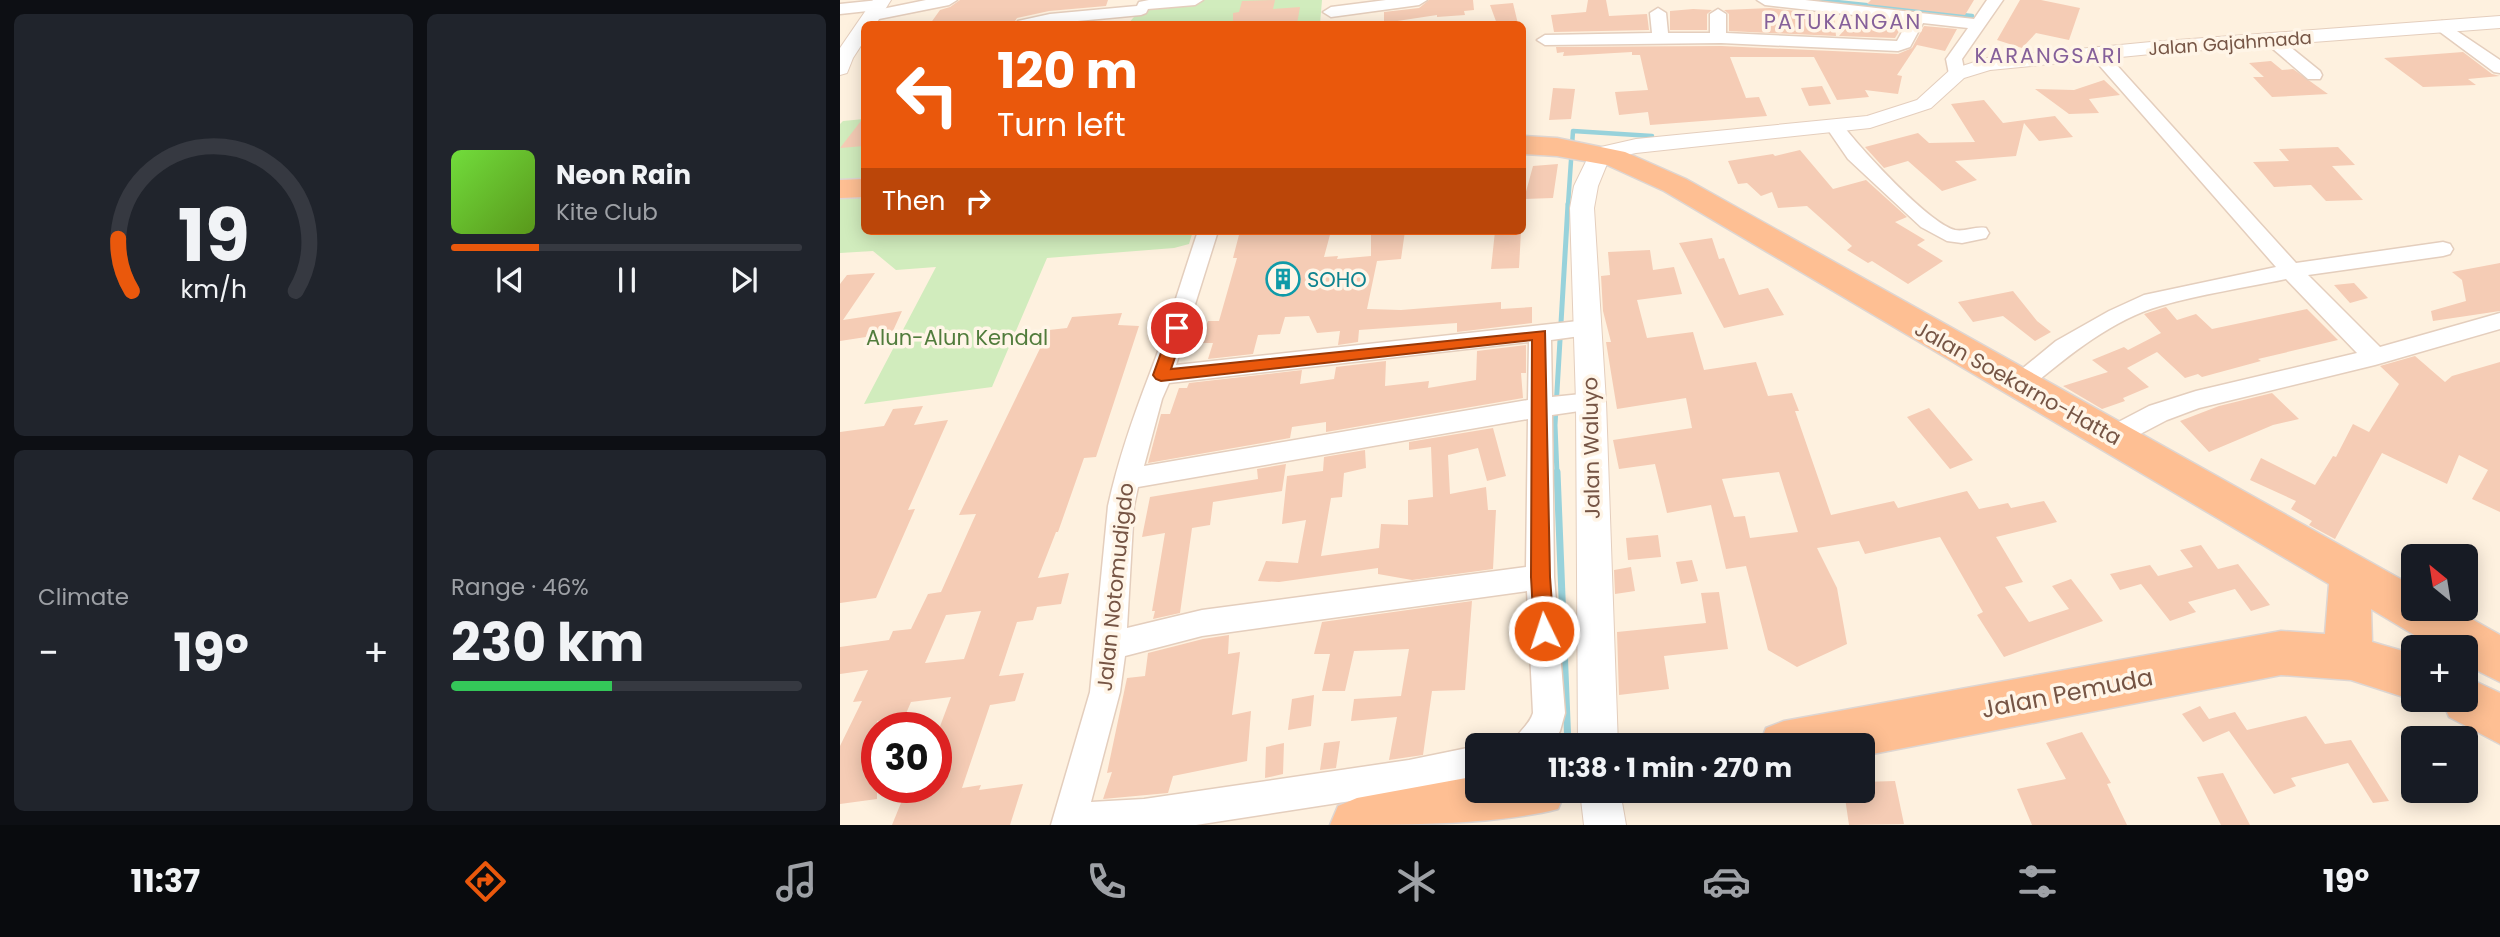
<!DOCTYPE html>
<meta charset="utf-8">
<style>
:root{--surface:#171b24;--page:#20242c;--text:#f1f3f6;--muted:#9ea1a6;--line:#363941;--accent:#ea580c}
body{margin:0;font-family:Poppins,sans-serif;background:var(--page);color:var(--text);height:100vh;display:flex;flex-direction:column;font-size:26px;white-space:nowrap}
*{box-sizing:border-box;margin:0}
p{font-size:23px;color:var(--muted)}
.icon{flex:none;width:38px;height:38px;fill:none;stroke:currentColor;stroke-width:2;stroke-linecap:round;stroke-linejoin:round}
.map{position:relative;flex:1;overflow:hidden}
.details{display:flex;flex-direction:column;gap:14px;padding:14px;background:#0d0f14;width:840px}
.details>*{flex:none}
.guide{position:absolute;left:21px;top:21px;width:665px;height:214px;border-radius:10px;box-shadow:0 4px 18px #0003;background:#ea580c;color:#fff;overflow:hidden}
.needle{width:46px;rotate:330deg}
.fabs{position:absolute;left:1561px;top:544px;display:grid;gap:14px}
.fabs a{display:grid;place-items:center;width:77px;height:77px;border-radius:10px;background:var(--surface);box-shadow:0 4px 18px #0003;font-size:35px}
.speed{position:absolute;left:21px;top:712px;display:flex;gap:14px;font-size:35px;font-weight:700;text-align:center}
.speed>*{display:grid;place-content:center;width:91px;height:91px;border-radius:50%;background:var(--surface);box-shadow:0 4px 18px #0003;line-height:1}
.speed .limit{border:10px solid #d22;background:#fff;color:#111}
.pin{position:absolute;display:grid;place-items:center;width:60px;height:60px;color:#fff;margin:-30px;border:4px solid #fff;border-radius:50%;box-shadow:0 2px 7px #0007}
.me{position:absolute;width:77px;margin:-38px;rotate:356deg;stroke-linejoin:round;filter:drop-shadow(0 0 5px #0008)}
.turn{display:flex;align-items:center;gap:24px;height:147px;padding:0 21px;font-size:32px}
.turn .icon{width:91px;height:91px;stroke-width:2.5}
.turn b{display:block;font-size:49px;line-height:60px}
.then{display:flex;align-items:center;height:66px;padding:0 21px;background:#0003;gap:14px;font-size:26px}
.big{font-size:52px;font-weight:700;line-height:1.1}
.details .widget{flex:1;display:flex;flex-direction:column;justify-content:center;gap:10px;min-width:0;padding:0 24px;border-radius:10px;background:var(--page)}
.details .dial{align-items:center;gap:0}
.dial svg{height:182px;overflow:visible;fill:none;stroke:var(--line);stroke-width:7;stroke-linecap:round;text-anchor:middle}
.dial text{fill:var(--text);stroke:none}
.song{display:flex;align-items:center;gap:21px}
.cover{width:84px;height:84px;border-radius:10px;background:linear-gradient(135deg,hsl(100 70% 55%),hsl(90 70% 35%))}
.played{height:7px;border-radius:4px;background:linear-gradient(90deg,var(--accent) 25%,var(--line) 25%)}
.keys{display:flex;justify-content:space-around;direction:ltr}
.heat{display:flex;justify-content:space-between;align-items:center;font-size:38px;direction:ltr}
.charge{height:10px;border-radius:5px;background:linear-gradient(90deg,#34c759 46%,var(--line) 0)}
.details .tiles{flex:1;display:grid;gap:14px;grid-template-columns:repeat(2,1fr)}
.trip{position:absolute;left:625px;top:733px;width:410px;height:70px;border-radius:10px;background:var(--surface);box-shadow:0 4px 18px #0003;font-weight:700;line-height:70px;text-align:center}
.tab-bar{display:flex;height:112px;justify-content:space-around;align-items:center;background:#090b0e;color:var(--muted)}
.tab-bar .icon{width:49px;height:49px}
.tab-bar .selected{color:var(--accent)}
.tab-bar b{font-size:32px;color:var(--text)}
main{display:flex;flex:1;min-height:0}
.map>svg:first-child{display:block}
.green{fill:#d1ecbd}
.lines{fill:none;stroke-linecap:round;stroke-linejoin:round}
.stream-far2{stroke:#98d2db;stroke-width:4.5}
.stream-far1{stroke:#98d2db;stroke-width:5}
.stream{stroke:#98d2db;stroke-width:7}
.building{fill:#f5ccb5;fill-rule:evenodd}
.minor-casing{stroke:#e4cebd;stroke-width:3}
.tertiary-casing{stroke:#e4cebd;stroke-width:2}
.trunk-casing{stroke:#ded6d2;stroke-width:3}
.minor{fill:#fff;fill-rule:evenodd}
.tertiary{fill:#fff;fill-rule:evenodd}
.trunk{fill:#febf93;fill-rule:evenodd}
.route{fill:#ea580c;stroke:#983908;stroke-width:2}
.labels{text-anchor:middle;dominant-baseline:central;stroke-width:7;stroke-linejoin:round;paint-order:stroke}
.far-street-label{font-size:18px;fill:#765545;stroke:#fff5e7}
.far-quarter-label{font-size:21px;letter-spacing:2px;fill:#85609a;stroke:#fff5e7}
.culture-label{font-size:21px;fill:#0d838f;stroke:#fff5e7;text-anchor:start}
.park-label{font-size:21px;fill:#517c3c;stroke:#fff5e7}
.street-label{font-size:21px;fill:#765545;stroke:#fff5e7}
.near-street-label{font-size:24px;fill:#765545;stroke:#fff5e7}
</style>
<main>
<section class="details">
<div class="tiles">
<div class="widget dial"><svg viewBox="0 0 100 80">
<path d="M14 69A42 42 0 1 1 86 69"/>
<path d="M14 69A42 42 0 0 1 8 46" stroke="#ea580c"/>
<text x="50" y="56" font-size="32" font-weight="700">19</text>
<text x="50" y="72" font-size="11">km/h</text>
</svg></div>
<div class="widget">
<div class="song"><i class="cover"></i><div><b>Neon Rain</b><p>Kite Club</p></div></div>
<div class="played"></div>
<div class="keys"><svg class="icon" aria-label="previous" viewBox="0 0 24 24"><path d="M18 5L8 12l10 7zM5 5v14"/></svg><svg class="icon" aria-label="pause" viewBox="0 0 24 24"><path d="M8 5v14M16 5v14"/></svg><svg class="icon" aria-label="next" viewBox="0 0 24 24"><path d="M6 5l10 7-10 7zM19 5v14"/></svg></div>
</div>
<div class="widget"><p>Climate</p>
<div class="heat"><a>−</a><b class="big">19°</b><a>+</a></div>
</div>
<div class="widget"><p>Range · 46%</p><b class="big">230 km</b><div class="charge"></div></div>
</div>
</section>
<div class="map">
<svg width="1660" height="825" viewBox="0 0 1660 825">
<rect width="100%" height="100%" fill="#fef1df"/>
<path class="green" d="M363 0H482L480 24H288L304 5Z
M24 119V231H353L349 244 334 248 207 258 152 387 24 404 96 267 56 270 33 251 0 253V124L3 121Z"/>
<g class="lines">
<path class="stream-far2" d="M977 0 1132 16
M728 205 733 131 812 136"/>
<path class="stream-far1" d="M717 474 715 425 728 204"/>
<path class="stream" d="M717 472 728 746"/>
</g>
<path class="building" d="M120 0H268L266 6 209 11 177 18 173 24H90L100 10 110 7Z
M435 0 433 9 460 7 457 24H393V13L399 12 402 1Z
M589 0H633L634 10 624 11 625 15 597 17V15L544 23V12L579 8Z
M748 0H766L769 16 807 14 809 30 714 32 711 15 746 12Z
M1031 0H1134L1125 15 1027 4Z
M1180 0H1201L1240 8 1229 40 1196 33 1182 48 1157 40Z
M673 3 678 24H657L650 5Z
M930 8 994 15 996 36 889 31V14L884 10Z
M853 9 872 10 867 14V30H830V11Z
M1015 18 1064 23 1055 38 999 36Z
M1084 26 1117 29 1105 51 1077 45 1057 75 1062 76 1058 94 1025 90 1029 97 997 100 974 57H890L906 98 919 97 927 116 810 125 808 112 779 115 775 92 808 90 800 55H792V52L723 56 724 52 717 53 716 47 881 46 1058 54 1072 48Z
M1623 52 1652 74 1660 76 1628 79 1636 85 1583 87 1544 58Z
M1431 61 1442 70 1453 69 1488 94 1432 97 1413 77H1424L1409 63Z
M1264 80 1280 95 1249 99 1259 113 1229 114 1195 89 1234 90Z
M982 86 991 104 969 106 961 88Z
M713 88 735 89 731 119 709 120Z
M1144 100 1163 123 1215 116 1233 137 1199 141 1184 123 1176 156 1115 161 1137 180 1102 191 1068 161 1044 168 1025 147 1078 133 1089 143 1135 142 1111 104Z
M24 117V146L0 148Z
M1498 147 1515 165 1492 166 1523 200 1486 201 1471 185 1434 187 1413 162 1449 161 1439 149Z
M960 150 993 189 1026 180 1067 217 1055 222 1085 240 1077 245 1103 261 1068 284 1032 261 1028 263 1007 250 1012 246 967 206 938 208 932 192 921 196 907 183 898 184 888 161 933 154 935 156Z
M718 164 713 198 684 199 693 166Z
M400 231H491L484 257 498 256 497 259 531 256V231H565L561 259 537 261 527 309 561 310 661 302V309L692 307V323L617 332V323L519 330 518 342 498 345 500 331 477 333 469 316 445 317 440 334 418 335 413 354 368 359 373 343H359L368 321H379L397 258H393Z
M655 231H681L679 268 651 269Z
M872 238 879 259 884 258 899 295 928 288 944 315 884 328 839 243Z
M810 250 813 270 834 267 842 294 797 300 807 338 853 332 864 370 916 362 928 396 952 393 959 411H955L991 515 1054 501 1058 508 1127 491 1139 509 1168 503 1171 508 1204 501 1217 522 1156 537 1183 582 1165 587 1189 622 1229 609 1212 586 1231 579 1263 621 1164 657 1137 615 1143 612 1100 537 1025 554 1019 541 977 548 997 588 1007 644 957 667 928 650 906 566 886 569 871 505 827 513 815 464 779 469 773 440 852 428 846 398 777 409 766 342H771L763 311 761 276 770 275 768 252ZM939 472 958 532 910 538 905 516 894 517 882 479Z
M1660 263V311L1593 321 1591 311 1626 301 1622 280 1612 272Z
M35 273 3 320 62 311 52 333 0 341V284L7 275Z
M1514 283 1528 298 1510 303 1494 285Z
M1173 291 1197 321 1211 332 1195 341 1163 316 1133 322 1118 302Z
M1326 307 1337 320 1356 314 1372 329 1467 309 1498 340 1418 359 1421 361 1362 377 1358 374 1345 378 1317 352 1287 368 1309 387 1283 398 1285 401 1262 409 1223 386 1268 372 1252 360 1284 347 1288 350 1321 333 1304 314Z
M282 313 278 325 299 326 256 457 244 458 218 532H216L198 578 229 573 221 604 197 607 193 620 177 622 159 676 184 673 175 701 150 705 122 788 141 785 139 790 183 784 170 825H52L67 788H96V737L111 697 71 702 64 718 37 721V799L0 804V746L22 701 13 702 28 670 0 674V647L49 640 53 631 71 629 88 594 101 592 136 514 119 515 209 330 227 328 232 317ZM141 611 124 659 85 663 106 615Z
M686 345V373H681L683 398 486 432V422L452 427 450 438 308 463 321 414H330L339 388H347L349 383 462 370 460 384 494 379 496 367 546 361 545 386 589 381 588 388 636 380 637 351Z
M1575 356 1605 382 1612 376 1660 362V512L1632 499 1648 470 1619 455 1607 484 1542 453 1495 539 1469 525 1472 521 1451 509 1456 501 1410 480 1421 458 1475 485 1493 456 1496 457 1513 424 1529 432 1559 384 1540 366Z
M1432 393 1459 419 1433 425 1369 452 1340 421 1379 406Z
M83 406 74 425 108 420 68 510 75 509 36 598 0 603V432L44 426 53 409Z
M1089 408 1133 460 1110 469 1067 417Z
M653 428 666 476 647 481 638 448 608 455 610 494 646 487 648 510H656L653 569 572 580 538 574V568L439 582 418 581 426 561 458 563 466 520 442 524 447 476 483 471 484 457 525 450 526 468 504 473 502 497 491 498 481 556 539 548 541 524 568 525V500L593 497 591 447 569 450V442Z
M446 464 442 491 373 502 370 525 352 528 340 613 313 619 315 611H312L325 533 302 537 310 497 418 479 417 469Z
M818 535 821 557 788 560 786 538Z
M1361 545 1378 569 1398 564 1430 605 1411 611 1395 589 1348 602 1356 612 1330 621 1301 584 1280 590 1270 574 1310 565 1318 576 1353 567 1340 550Z
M852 560 858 581 841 584 836 562Z
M791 567 795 591 775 594 774 570Z
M879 592 888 649 824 656 829 689 779 695 777 632 866 623 861 593Z
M632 601 625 690 592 691 583 755 549 760 557 717 511 721 514 699 561 696 569 649 514 651 505 691H482L490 654H474L482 622Z
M389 635 388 654 400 652 392 715 411 711 407 761 333 776 328 793 263 799 272 772 267 773 287 678 305 676 308 653 363 639Z
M474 695 471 726 448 730 452 699Z
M1360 706 1369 719 1395 712 1407 730 1466 716 1485 744 1511 740 1549 801 1533 803 1508 763 1451 778 1456 786 1434 794 1389 731 1363 742 1342 714Z
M1242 732 1271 783 1267 784 1287 825H1192L1177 789 1226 779 1206 743Z
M500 741 496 768 480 770 484 743Z
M444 743 443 774 425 778 426 747Z
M1383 773 1410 825H1381L1357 777Z
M1055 781 1064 824 1009 825 1004 791H1022V782Z"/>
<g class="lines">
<defs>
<path id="minor" d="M39 0 47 5 42 9 86 0H117L109 5 34 20 26 15 37 10 0 14V4Z
M309 0H363L355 5 308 9 306 13 301 15 206 24H176L178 21 210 14 297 6 299 2Z
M546 0H587L579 5 491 17 483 12 491 7Z
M917 0H965L1134 19 1147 0H1163L1122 59 1125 74 1117 79 1109 74 1106 59 1128 28 1083 23 1070 47 1058 51 881 43 705 45 697 40 705 35 812 33 810 13 818 8 826 13 828 33H870V14L878 9 886 14V33L1057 41 1068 21 925 5Z
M1602 21 1660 60V73L1654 72 1596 29 1594 26Z
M1432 35 1438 37 1480 71 1482 75 1480 79H1468L1426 43 1424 40Z
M1258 49 1264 51 1456 263 1603 242 1610 244 1613 249 1610 254 1603 256 1468 275 1540 347 1660 313V329L1535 365 1359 408 1327 420 1283 443 1274 446 1265 443 1261 436 1265 429 1309 406 1356 391 1517 353 1446 279C1404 288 1361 294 1320 306 1271 320 1227 357 1188 389L1180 392 1172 389 1168 383 1172 377 1216 341 1269 311 1304 295 1436 267 1252 57 1250 54Z
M995 122 1001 123C1019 147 1088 223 1115 230 1125 232 1135 226 1146 228L1149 233 1146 238 1122 243 1107 241 1081 227 1008 159 986 127Z
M358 231H378L336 365 747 320 755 322 758 328 755 334 711 340 712 397 751 393 760 396 763 402 760 408 712 415 714 577 725 713 720 731 711 746H671C677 732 689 726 693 713L687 591 362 636 285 656 280 692 251 802 304 799 569 760 637 746V778L569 792 356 825H211L250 692 268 506C278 460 293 417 310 373 328 327 342 278 358 231ZM689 342 688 400 304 466 322 399 329 383ZM688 419 686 567 362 610 287 628 294 506 298 487Z"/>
<path id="tertiary" d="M33 0H51L36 24H24V41L13 58 7 73 0 75V48Z
M1660 16V28L1311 54 1150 70 1124 78 1091 108 1030 128 796 153 769 159 758 186 754 208 766 402 778 746H738L736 402 730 208 734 186 752 149 796 139 1027 116 1077 100 1110 70 1147 58 1311 42Z
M740 791H780L786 825H744Z"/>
<path id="trunk" d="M682 136 717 138 785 152 846 179 1573 586V609H1614L1660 635V682L1626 665V648H1596L1531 609 1532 642 1573 654V700L1511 680 1441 675 1022 756V746H919L926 728 944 721 1441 631 1485 634 1489 584 824 191 767 165 717 156 682 154Z
M24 179V197L0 198V180Z
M1626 677 1660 693V744L1609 717 1602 700H1626Z
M637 776V791H726L718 809C656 825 559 825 490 825L498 806 517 798Z"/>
</defs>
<use href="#minor" class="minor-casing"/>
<use href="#tertiary" class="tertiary-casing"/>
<use href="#trunk" class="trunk-casing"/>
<use href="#minor" class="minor"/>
<use href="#tertiary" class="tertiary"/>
<use href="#trunk" class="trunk"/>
</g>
<path class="route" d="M337 323 345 328 331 369 705 331 710 577 714 631 711 638 704 640 697 638 694 631 691 577 692 340 321 381 316 379 313 375 330 328Z"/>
<defs>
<symbol id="building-ring" viewBox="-11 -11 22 22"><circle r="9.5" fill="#fff5e7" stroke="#0f9aa8" stroke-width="1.5"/><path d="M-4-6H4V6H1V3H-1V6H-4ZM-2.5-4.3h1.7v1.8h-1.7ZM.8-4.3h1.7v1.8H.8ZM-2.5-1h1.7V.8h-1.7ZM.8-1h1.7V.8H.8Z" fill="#0f9aa8"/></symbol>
</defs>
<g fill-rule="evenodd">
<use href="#building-ring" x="424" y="260" width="38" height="38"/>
</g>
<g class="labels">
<g class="far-street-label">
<text transform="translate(1390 43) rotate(-4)">Jalan Gajahmada</text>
</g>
<g class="far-quarter-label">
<text x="1003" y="21">PATUKANGAN</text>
<text x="1209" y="55">KARANGSARI</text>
</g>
<g class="culture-label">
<text x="467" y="279">SOHO</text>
</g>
<g class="park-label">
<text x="117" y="337">Alun-Alun Kendal</text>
</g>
<g class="street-label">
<text transform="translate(1178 383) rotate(29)">Jalan Soekarno-Hatta</text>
<text transform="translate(751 448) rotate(-91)">Jalan Waluyo</text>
<text transform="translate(275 587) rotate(-84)">Jalan Notomudigdo</text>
</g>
<g class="near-street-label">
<text transform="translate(1227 693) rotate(-11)">Jalan Pemuda</text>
</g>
</g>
</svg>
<div class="fabs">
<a><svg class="needle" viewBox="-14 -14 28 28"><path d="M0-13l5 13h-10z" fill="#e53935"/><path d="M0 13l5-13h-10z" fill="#9ea1a6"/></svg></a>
<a>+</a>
<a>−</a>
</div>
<div class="speed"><div class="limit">30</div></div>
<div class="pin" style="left:337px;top:328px;background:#d93025"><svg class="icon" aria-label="arrive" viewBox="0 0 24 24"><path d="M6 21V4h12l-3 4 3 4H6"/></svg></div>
<svg class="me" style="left:704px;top:631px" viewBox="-20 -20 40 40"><circle r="17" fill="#ea580c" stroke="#fff" stroke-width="3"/><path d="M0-11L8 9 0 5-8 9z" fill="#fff"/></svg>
<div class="trip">11:38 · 1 min · 270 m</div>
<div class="guide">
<div class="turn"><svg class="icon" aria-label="left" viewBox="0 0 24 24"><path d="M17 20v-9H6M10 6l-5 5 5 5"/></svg><div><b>120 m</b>Turn left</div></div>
<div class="then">Then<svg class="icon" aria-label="right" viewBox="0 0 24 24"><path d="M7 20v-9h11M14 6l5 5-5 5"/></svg></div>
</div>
</div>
</main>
<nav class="tab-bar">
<b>11:37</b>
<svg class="icon selected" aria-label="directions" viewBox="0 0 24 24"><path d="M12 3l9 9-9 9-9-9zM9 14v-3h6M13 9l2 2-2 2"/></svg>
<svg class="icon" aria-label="music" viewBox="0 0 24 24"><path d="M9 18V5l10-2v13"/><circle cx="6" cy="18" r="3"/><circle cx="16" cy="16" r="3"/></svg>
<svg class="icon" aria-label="phone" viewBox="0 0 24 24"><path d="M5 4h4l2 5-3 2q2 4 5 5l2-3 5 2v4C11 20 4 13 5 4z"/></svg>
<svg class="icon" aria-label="climate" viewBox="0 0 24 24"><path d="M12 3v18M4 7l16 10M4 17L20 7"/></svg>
<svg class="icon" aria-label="car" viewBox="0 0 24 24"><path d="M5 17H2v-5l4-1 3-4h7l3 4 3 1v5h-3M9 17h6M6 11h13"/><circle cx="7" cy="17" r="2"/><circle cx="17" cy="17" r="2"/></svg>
<svg class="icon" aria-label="filters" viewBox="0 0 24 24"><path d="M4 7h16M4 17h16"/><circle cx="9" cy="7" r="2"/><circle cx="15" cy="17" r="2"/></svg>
<b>19°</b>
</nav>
